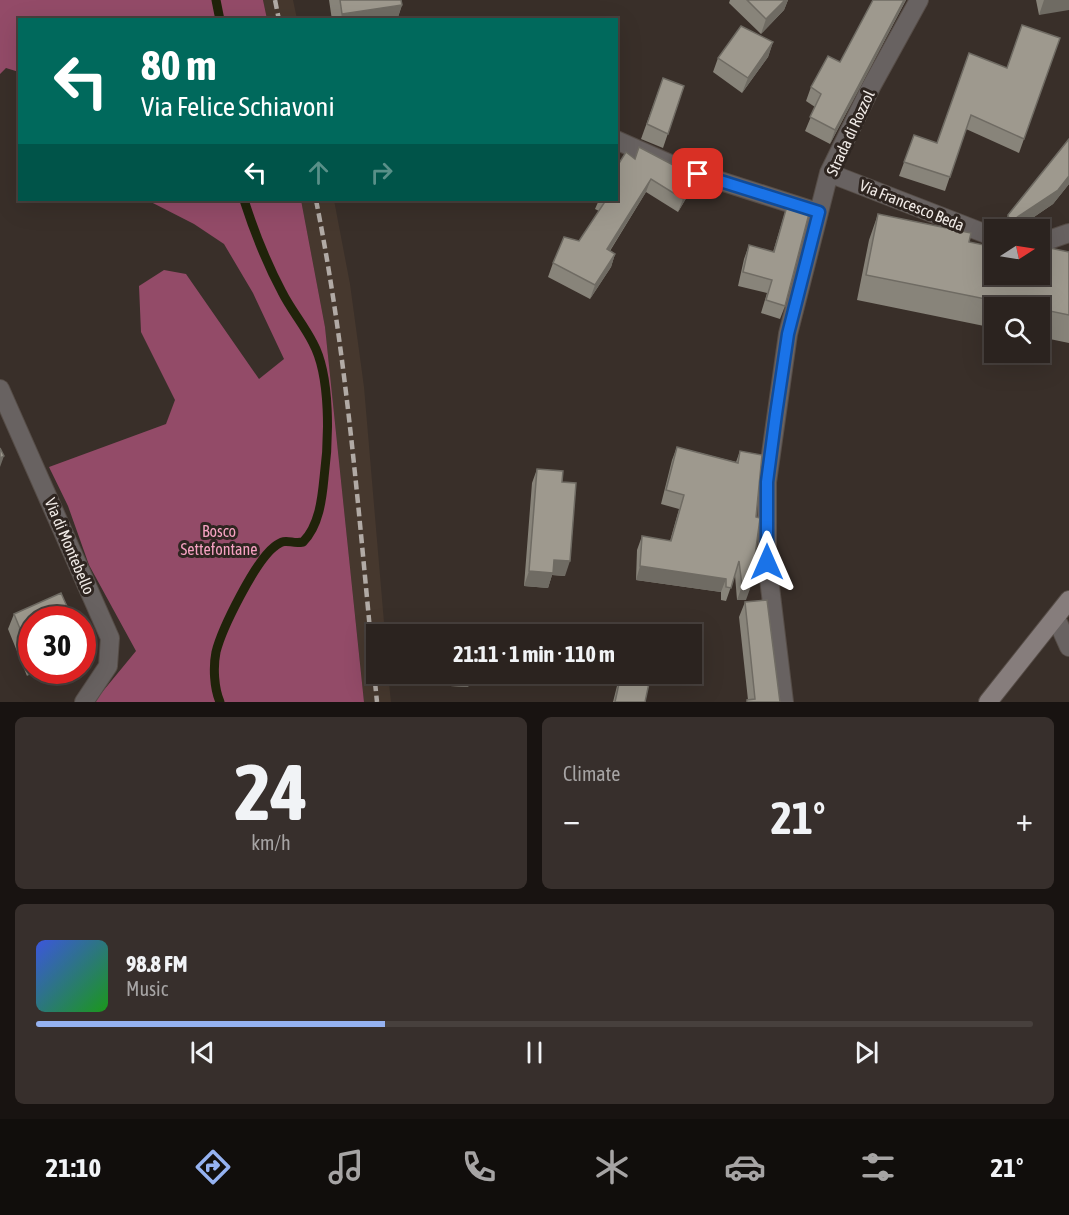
<!DOCTYPE html>
<meta charset="utf-8">
<style>
:root{--surface:#2b231f;--page:#372f2c;--text:#f1f3f6;--muted:#a6a4a4;--line:#47403d;--accent:#95b2f1}
body{margin:0;font-family:"Asap Condensed",sans-serif;background:var(--page);color:var(--text);height:100vh;display:flex;flex-direction:column;font-size:22px;white-space:nowrap}
*{box-sizing:border-box;margin:0}
p{font-size:20px;color:var(--muted)}
.icon{flex:none;width:33px;height:33px;fill:none;stroke:currentColor;stroke-width:2;stroke-linecap:round;stroke-linejoin:round}
.map{position:relative;height:702px;overflow:hidden}
.details{display:flex;flex-direction:column;gap:15px;padding:15px;background:#181311;flex:1}
.details>*{flex:none}
.banner{position:absolute;left:18px;top:18px;width:600px;height:183px;border-radius:0px;box-shadow:0 6px 24px #0002,0 0 0 2px var(--line);background:#00695c;color:#fff;overflow:hidden}
.needle{width:39px;rotate:78deg}
.buttons{position:absolute;left:984px;top:219px;display:grid;gap:12px}
.buttons a{display:grid;place-items:center;width:66px;height:66px;border-radius:0px;background:var(--surface);box-shadow:0 6px 24px #0002,0 0 0 2px var(--line);font-size:30px}
.speed{position:absolute;left:18px;top:606px;display:flex;gap:12px;font-size:30px;font-weight:700;text-align:center}
.speed>*{display:grid;place-content:center;width:78px;height:78px;border-radius:50%;background:var(--surface);box-shadow:0 6px 24px #0002,0 0 0 2px var(--line);line-height:1}
.speed .limit{border:9px solid #d22;background:#fff;color:#111}
.pin{position:absolute;display:grid;place-items:center;width:51px;height:51px;color:#fff;margin:-26px;border-radius:12px;box-shadow:0 3px 9px #0006}
.me{position:absolute;width:66px;margin:-33px;rotate:0deg;stroke-linejoin:round;filter:drop-shadow(0 0 4px #0008)}
.turn{display:flex;align-items:center;gap:21px;height:126px;padding:0 24px;font-size:27px}
.turn .icon{width:78px;height:78px;stroke-width:2.5}
.turn b{display:block;font-size:42px;line-height:51px}
.lanes{display:flex;align-items:center;height:57px;padding:0 24px;background:#0003;justify-content:center;gap:30px;direction:ltr}
.lanes .off{opacity:.35}
.big{font-size:45px;font-weight:700;line-height:1.1}
.details .widget{flex:1;display:flex;flex-direction:column;justify-content:center;gap:9px;min-width:0;padding:0 21px;border-radius:9px;background:var(--page)}
.details .dial{align-items:center;gap:0}
.dial b{font-size:78px;line-height:1}
.song{display:flex;align-items:center;gap:18px}
.cover{width:72px;height:72px;border-radius:9px;background:linear-gradient(135deg,hsl(230 70% 55%),hsl(120 70% 35%))}
.played{height:6px;border-radius:3px;background:linear-gradient(90deg,var(--accent) 35%,var(--line) 35%)}
.keys{display:flex;justify-content:space-around;direction:ltr}
.heat{display:flex;justify-content:space-between;align-items:center;font-size:33px;direction:ltr}
.details .tiles{flex:1;display:grid;gap:15px;grid-template-columns:1fr 1fr}
.widget:last-child{grid-column:span 2}
.trip{position:absolute;left:366px;top:624px;width:336px;height:60px;border-radius:0px;background:var(--surface);box-shadow:0 6px 24px #0002,0 0 0 2px var(--line);font-weight:700;line-height:60px;text-align:center}
.tab-bar{display:flex;height:96px;justify-content:space-around;align-items:center;background:#110e0c;color:var(--muted)}
.tab-bar .icon{width:42px;height:42px}
.tab-bar .active{color:var(--accent)}
.tab-bar b{font-size:27px;color:var(--text)}
.map>svg:first-child{display:block}
.built{fill:#46382e}
.forest{fill:#934b68}
.lines{fill:none;stroke-linecap:round;stroke-linejoin:round}
.stream{stroke:#20230a;stroke-width:9}
.street-casing{stroke:#564d47;stroke-width:20}
.secondary-casing{stroke:#564d47;stroke-width:20}
.street{stroke:#686261;stroke-width:18}
.secondary{stroke:#867d7c;stroke-width:18}
.rail{stroke:#b1aaa5;stroke-width:4.5;stroke-dasharray:9 4.5;stroke-linecap:butt}
.wall{fill:#88847a}
.shaded-wall{fill:#6f6b63}
.building{fill:#9e998e;stroke:#6f6b63;stroke-width:1.5}
.route-casing{stroke:#114b97;stroke-width:15}
.route{stroke:#1a73e8;stroke-width:10}
.labels{text-anchor:middle;dominant-baseline:central;stroke-width:6;stroke-linejoin:round;paint-order:stroke}
.street-label{font-size:16px;fill:#f0eae6;stroke:#2e2520}
.park-label{font-size:16px;fill:#f6a2c2;stroke:#2e2520}
</style>
<div class="map">
<svg width="1069" height="702" viewBox="0 0 1069 702">
<rect width="100%" height="100%" fill="#392f29"/>
<path class="built" d="M263 0H293L297 19H267Z
M301 200H334L350 284 364 387 385 634H376V674H388L391 702H364L325 327Z"/>
<path class="forest" d="M0 0H263L267 19 20 20 19 72 6 68 0 74Z
M147 200H301L325 327 364 702H94L136 651 89 565 68 506 49 467 166 424 175 400 141 332 139 286 164 270 186 274 259 379 284 359 253 293 224 244 194 224Z"/>
<g class="lines">
<path class="stream" d="M216 0 220 20
M220 702C214 688 213 667 216 652 222 628 255 562 274 547 287 536 290 545 303 542 319 526 322 499 324 478 329 441 331 376 313 343 304 325 291 310 282 292 266 262 254 231 244 200"/>
<defs>
<path id="street" d="M616 140 677 167 811 210
M829 173 994 237
M1040 243 1069 233
M0 389 110 638 108 666 84 702
M1056 618 1069 647
M784 702 767 562V482L788 334 829 173 871 87 919 0"/>
<path id="secondary" d="M988 702 1069 600"/>
</defs>
<use href="#street" class="street-casing"/>
<use href="#secondary" class="secondary-casing"/>
<use href="#street" class="street"/>
<use href="#secondary" class="secondary"/>
<path class="rail" d="M275 0 279 20
M316 200C349 365 360 534 377 702"/>
</g>
<path class="wall" d="M329 0H401L402 5 397 20H332Z
M730 0H788L784 10 761 34 729 3Z
M873 0H906L830 144 805 131 815 107 806 101 811 87 840 62Z
M1036 0H1069L1039 15Z
M1060 38 1019 153 966 129 945 191 899 176 914 135 937 143 1006 68Z
M773 42 768 57 742 93 713 72 718 58Z
M663 78 684 86 663 148 641 139Z
M1069 139V184L1053 204 1015 230H1003L1008 215Z
M635 158 691 190 678 212 646 192 610 251 615 254 611 267 590 299 548 277 553 263 579 241 599 211 595 209 599 200H616Z
M789 199 785 306 780 319 761 313 767 293 738 286 744 259 749 245 773 252Z
M878 214 969 242 994 274 1069 252V343L1040 337V308H994V328L857 300 869 240Z
M677 447 736 462 740 451 746 600H737L735 575 726 601 721 600V592L636 580 637 550 642 536 670 541 679 509 661 504 672 460Z
M537 469 562 482 565 576 552 575 548 588 524 586 532 483Z
M745 602 780 702H747V700H748L739 617Z
M14 614 32 620V670L27 676 8 629Z
M42 670H58L45 677Z
M416 674H473L468 687 415 684Z
M620 674H651L645 702H613Z"/>
<path class="shaded-wall" d="M785 0H788L784 10 761 34 766 19Z
M904 0H906L830 144 835 130Z
M1044 0H1069V10L1039 15Z
M402 5 397 20H340L342 14Z
M773 42 768 57 742 93 748 78Z
M1069 176V184L1053 204 1015 230H1008L1010 222Z
M696 177 691 190 678 212 683 199Z
M651 179 646 192 602 263 607 249Z
M615 254 611 267 590 299 595 285Z
M4 456 0 467V458Z
M554 560 570 561 565 576 552 575 548 588 524 586 529 571Z
M640 566 726 579 721 592 636 580Z
M742 586H751L746 600H737Z
M32 665V670H39L27 676Z
M47 670H58L45 677Z
M419 674H473L468 687 415 684Z"/>
<path class="building" d="M340 0H401L402 5 342 14Z
M747 0H785L766 19Z
M873 0H904L835 130 810 117 821 94 811 87 828 56 840 62Z
M1022 25 1060 38 1024 139 971 115 950 177 904 162 914 135 937 143 969 53 1007 68Z
M741 26 773 42 748 78 718 58Z
M663 78 684 86 668 134 647 124Z
M1069 139V176L1058 190 1010 222 1008 215Z
M639 147 696 177 683 199 651 179 607 249 615 254 595 285 553 263 564 237 579 241 606 200H616V168L626 152 635 159Z
M789 199 811 206 785 306 766 300 772 280 743 272 749 245 774 252Z
M878 214 971 233 969 242 994 247V274H1040V246L1069 252V315L1040 309V308H1030L866 275Z
M677 447 738 463 740 451 762 455 756 517 760 518 751 586H742L739 561 731 588 726 587V579L640 566 642 536 671 541 684 495 666 490Z
M0 448 4 456 0 458Z
M537 469 563 471 562 482 576 483 570 561 554 560 553 573 529 571Z
M61 593 73 620H32V658L14 614Z
M767 600 780 702H747V700L755 699 745 602Z
M621 674H651L645 702H615Z"/>
<g class="lines">
<defs>
<path id="route" d="M698 174 819 212 788 334 776 414 767 482V562"/>
</defs>
<use href="#route" class="route-casing"/>
<use href="#route" class="route"/>
</g>
<g class="labels">
<g class="street-label">
<text transform="translate(850 133) rotate(-65)">Strada di Rozzol</text>
<text transform="translate(912 205) rotate(22)">Via Francesco Beda</text>
<text transform="translate(70 546) rotate(67)">Via di Montebello</text>
</g>
<g class="park-label">
<text x="219" y="531">Bosco<tspan x="219" dy="18">Settefontane</tspan></text>
</g>
</g>
</svg>
<div class="buttons">
<a><svg class="needle" viewBox="-14 -14 28 28"><path d="M0-13l5 13h-10z" fill="#e53935"/><path d="M0 13l5-13h-10z" fill="#a6a4a4"/></svg></a>
<a><svg class="icon" aria-label="search" viewBox="0 0 24 24"><circle cx="10" cy="10" r="6"/><path d="M15 15l6 6"/></svg></a>
</div>
<div class="speed"><div class="limit">30</div></div>
<div class="pin" style="left:698px;top:174px;background:#d93025"><svg class="icon" aria-label="arrive" viewBox="0 0 24 24"><path d="M6 21V4h12l-3 4 3 4H6"/></svg></div>
<svg class="me" style="left:767px;top:562px" viewBox="-20 -20 40 40"><path d="M0-17L14 15 0 8-14 15z" fill="#1a73e8" stroke="#fff" stroke-width="4"/></svg>
<div class="trip">21:11 · 1 min · 110 m</div>
<div class="banner">
<div class="turn"><svg class="icon" aria-label="left" viewBox="0 0 24 24"><path d="M17 20v-9H6M10 6l-5 5 5 5"/></svg><div><b>80 m</b>Via Felice Schiavoni</div></div>
<div class="lanes"><svg class="icon" aria-label="left" viewBox="0 0 24 24"><path d="M17 20v-9H6M10 6l-5 5 5 5"/></svg><svg class="icon off" aria-label="ahead" viewBox="0 0 24 24"><path d="M12 20V5M6 11l6-6 6 6"/></svg><svg class="icon off" aria-label="right" viewBox="0 0 24 24"><path d="M7 20v-9h11M14 6l5 5-5 5"/></svg></div>
</div>
</div>
<section class="details">
<div class="tiles">
<div class="widget dial"><b>24</b><p>km/h</p></div>
<div class="widget"><p>Climate</p>
<div class="heat"><a>−</a><b class="big">21°</b><a>+</a></div>
</div>
<div class="widget">
<div class="song"><i class="cover"></i><div><b>98.8 FM</b><p>Music</p></div></div>
<div class="played"></div>
<div class="keys"><svg class="icon" aria-label="previous" viewBox="0 0 24 24"><path d="M18 5L8 12l10 7zM5 5v14"/></svg><svg class="icon" aria-label="pause" viewBox="0 0 24 24"><path d="M8 5v14M16 5v14"/></svg><svg class="icon" aria-label="next" viewBox="0 0 24 24"><path d="M6 5l10 7-10 7zM19 5v14"/></svg></div>
</div>
</div>
</section>
<nav class="tab-bar">
<b>21:10</b>
<svg class="icon active" aria-label="directions" viewBox="0 0 24 24"><path d="M12 3l9 9-9 9-9-9zM9 14v-3h6M13 9l2 2-2 2"/></svg>
<svg class="icon" aria-label="music" viewBox="0 0 24 24"><path d="M9 18V5l10-2v13"/><circle cx="6" cy="18" r="3"/><circle cx="16" cy="16" r="3"/></svg>
<svg class="icon" aria-label="phone" viewBox="0 0 24 24"><path d="M5 4h4l2 5-3 2q2 4 5 5l2-3 5 2v4C11 20 4 13 5 4z"/></svg>
<svg class="icon" aria-label="climate" viewBox="0 0 24 24"><path d="M12 3v18M4 7l16 10M4 17L20 7"/></svg>
<svg class="icon" aria-label="car" viewBox="0 0 24 24"><path d="M5 17H2v-5l4-1 3-4h7l3 4 3 1v5h-3M9 17h6M6 11h13"/><circle cx="7" cy="17" r="2"/><circle cx="17" cy="17" r="2"/></svg>
<svg class="icon" aria-label="filters" viewBox="0 0 24 24"><path d="M4 7h16M4 17h16"/><circle cx="9" cy="7" r="2"/><circle cx="15" cy="17" r="2"/></svg>
<b>21°</b>
</nav>
